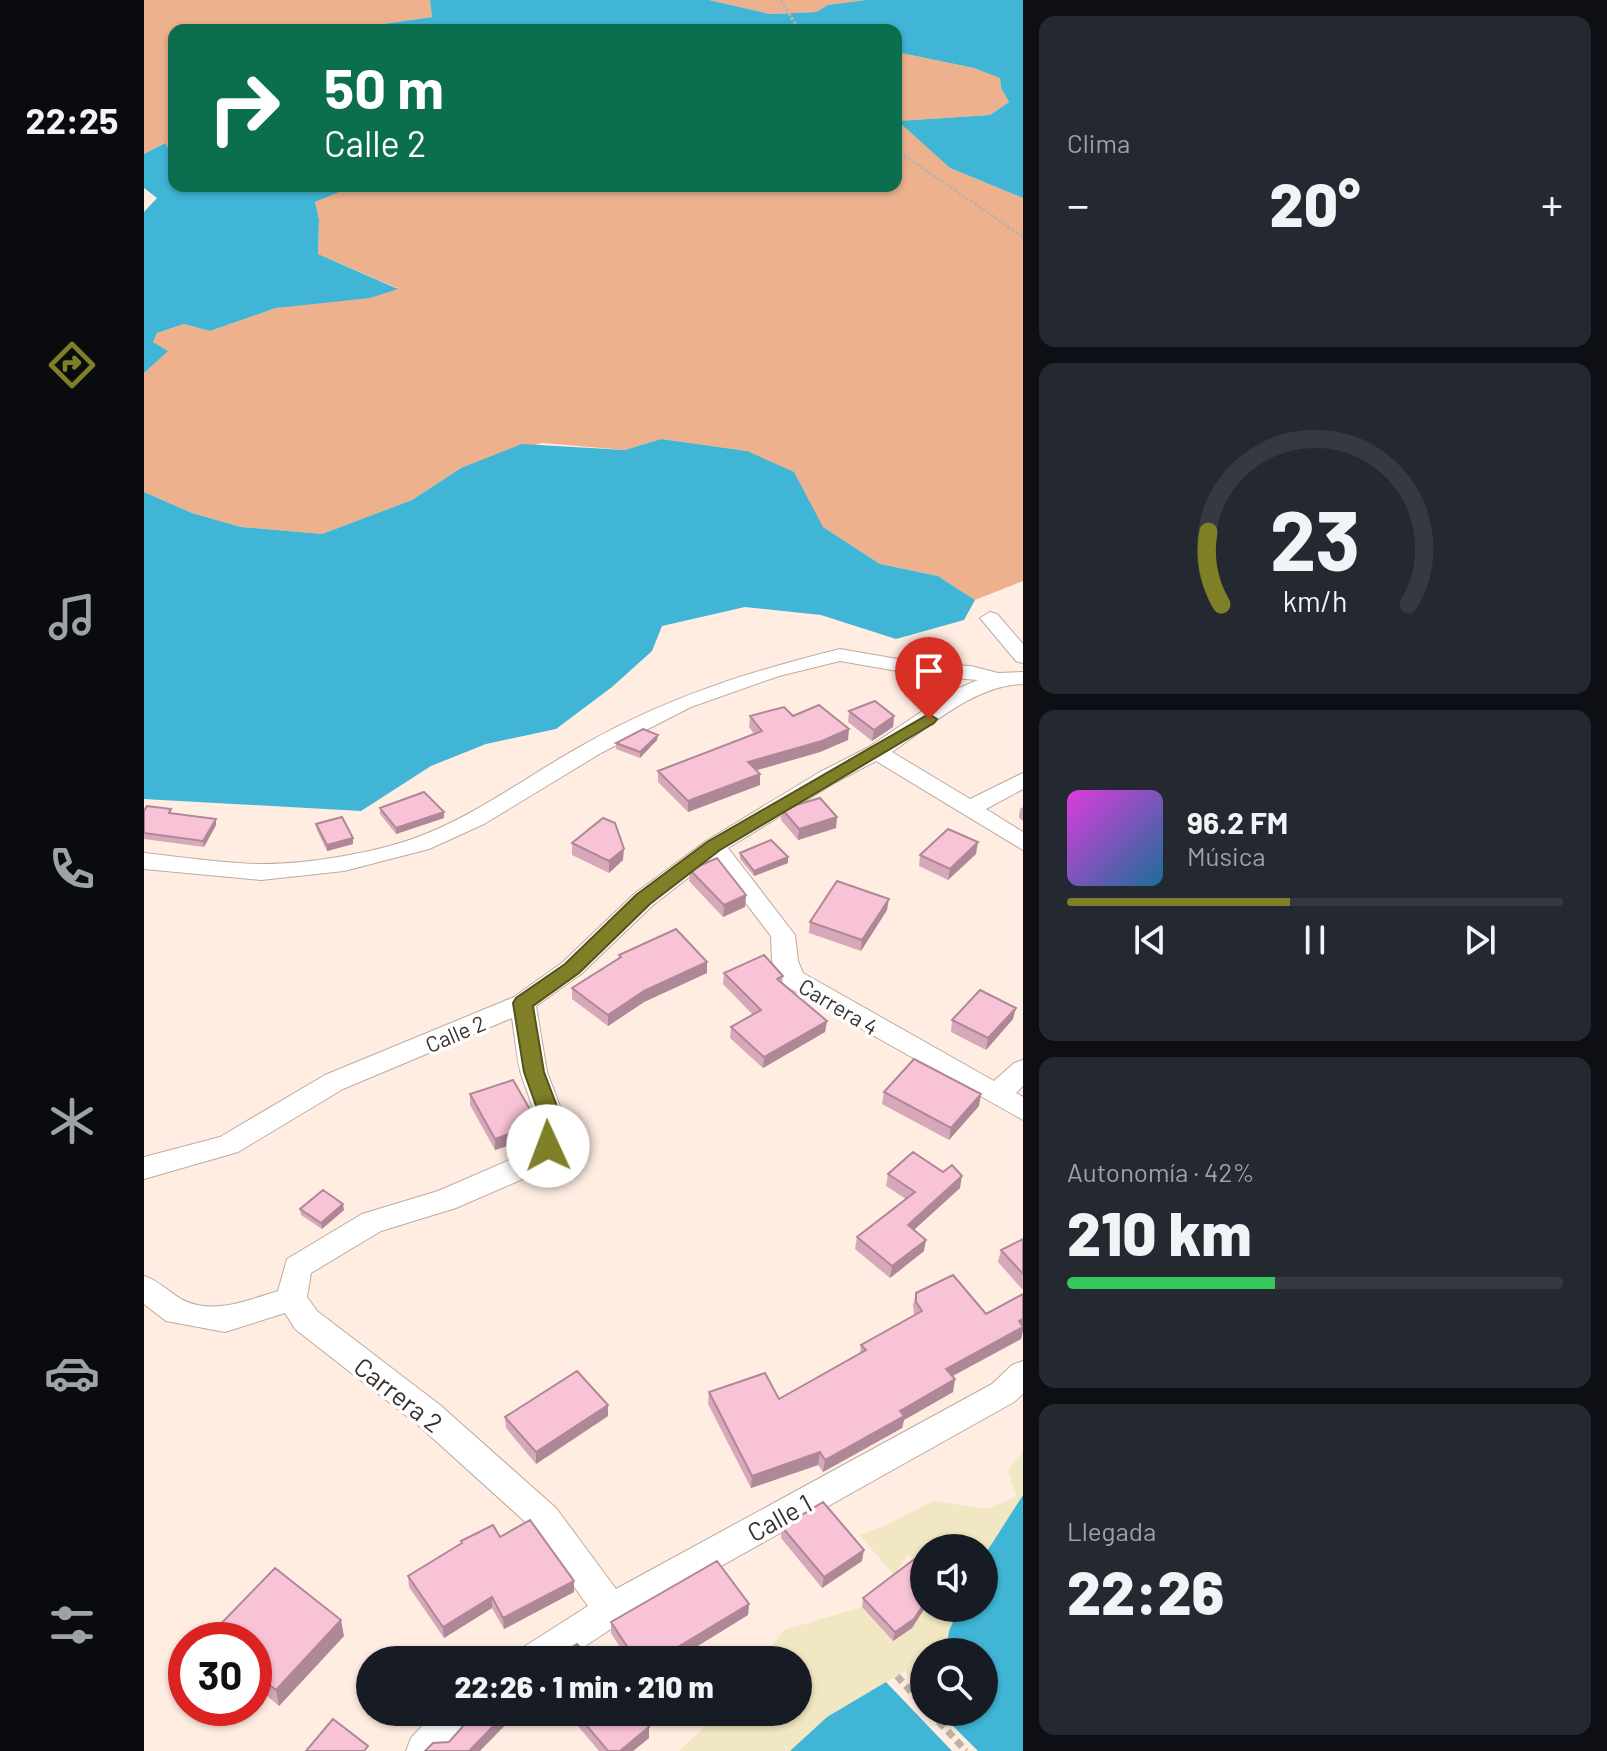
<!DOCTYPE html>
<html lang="es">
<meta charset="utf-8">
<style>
:root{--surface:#171b24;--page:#242831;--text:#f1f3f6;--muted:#9ea1a6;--line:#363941;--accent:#7f7f28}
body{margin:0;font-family:Barlow,sans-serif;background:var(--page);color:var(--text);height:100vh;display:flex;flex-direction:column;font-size:30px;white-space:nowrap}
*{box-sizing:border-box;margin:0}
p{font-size:26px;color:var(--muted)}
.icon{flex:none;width:44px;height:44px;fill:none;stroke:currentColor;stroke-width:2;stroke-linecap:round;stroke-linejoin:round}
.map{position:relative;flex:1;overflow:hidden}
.panel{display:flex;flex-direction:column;gap:16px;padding:16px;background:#0d0f14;width:584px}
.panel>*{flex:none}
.guide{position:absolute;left:24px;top:24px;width:734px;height:168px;border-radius:16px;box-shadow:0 2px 6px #0004;background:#0b6e4f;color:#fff;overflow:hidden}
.fabs{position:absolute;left:766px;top:1534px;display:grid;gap:16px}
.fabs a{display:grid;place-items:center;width:88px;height:88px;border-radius:50%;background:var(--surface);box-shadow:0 2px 6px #0004;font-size:40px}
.speed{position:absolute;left:24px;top:1622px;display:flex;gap:16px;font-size:40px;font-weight:700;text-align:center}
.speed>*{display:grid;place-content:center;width:104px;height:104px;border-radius:50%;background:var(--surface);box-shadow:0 2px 6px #0004;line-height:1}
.speed .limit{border:12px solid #d22;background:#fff;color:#111}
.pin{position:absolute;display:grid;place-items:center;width:68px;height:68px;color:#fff;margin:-82px -34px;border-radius:50% 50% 50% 0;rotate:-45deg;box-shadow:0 0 8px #0007}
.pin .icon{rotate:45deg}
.me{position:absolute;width:88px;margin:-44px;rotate:358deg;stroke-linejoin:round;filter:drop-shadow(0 0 6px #0008)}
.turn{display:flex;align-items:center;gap:28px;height:168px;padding:0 24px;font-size:36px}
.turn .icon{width:104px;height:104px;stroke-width:2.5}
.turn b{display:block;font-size:56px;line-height:68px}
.big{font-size:60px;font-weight:800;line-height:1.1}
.panel .card{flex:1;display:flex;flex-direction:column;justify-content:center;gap:12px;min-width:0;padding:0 28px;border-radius:16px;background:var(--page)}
.panel .dial{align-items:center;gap:0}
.dial svg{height:208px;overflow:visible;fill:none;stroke:var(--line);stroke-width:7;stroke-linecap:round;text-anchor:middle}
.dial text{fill:var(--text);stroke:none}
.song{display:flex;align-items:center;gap:24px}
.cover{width:96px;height:96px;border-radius:12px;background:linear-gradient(135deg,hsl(300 70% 55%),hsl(200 70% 35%))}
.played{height:8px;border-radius:4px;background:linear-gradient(90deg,var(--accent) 45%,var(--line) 45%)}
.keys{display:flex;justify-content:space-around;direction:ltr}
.heat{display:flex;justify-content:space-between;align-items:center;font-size:44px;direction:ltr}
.charge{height:12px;border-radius:6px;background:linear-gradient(90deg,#34c759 42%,var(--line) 0)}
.trip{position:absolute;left:212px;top:1646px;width:456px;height:80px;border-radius:40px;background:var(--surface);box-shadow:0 2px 6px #0004;font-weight:800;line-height:80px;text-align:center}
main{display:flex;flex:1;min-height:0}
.tab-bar{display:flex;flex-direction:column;width:144px;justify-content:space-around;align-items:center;background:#090b0e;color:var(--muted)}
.tab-bar .icon{width:56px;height:56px}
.tab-bar .active{color:var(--accent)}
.tab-bar b{font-size:36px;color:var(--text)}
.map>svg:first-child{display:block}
.green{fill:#edb18d}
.sand{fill:#f1e7c2}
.water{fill:#40b5d5}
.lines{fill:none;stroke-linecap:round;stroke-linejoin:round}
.minor-casing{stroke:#bcaba1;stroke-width:2}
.path-far1{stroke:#bfb1a8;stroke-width:3;stroke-dasharray:3 2;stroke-linecap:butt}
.path{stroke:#bfb1a8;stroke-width:7;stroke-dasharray:8 5;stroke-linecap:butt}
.minor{fill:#fff;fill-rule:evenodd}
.wall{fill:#d6a8b9}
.shaded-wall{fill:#ae8896}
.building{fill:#f9c3d7;stroke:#ae8896;stroke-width:2}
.route{fill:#7f7f28;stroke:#53531a;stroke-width:2}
.labels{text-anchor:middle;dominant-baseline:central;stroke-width:7;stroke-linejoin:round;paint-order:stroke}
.street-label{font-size:22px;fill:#38312d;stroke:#fff}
.near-street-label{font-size:26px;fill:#38312d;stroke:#fff}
</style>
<main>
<nav class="tab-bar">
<b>22:25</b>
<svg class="icon active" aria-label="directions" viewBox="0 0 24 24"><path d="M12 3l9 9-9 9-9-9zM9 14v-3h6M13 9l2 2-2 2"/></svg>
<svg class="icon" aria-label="music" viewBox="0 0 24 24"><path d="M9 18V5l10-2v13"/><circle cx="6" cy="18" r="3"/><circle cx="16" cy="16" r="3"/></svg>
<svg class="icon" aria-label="phone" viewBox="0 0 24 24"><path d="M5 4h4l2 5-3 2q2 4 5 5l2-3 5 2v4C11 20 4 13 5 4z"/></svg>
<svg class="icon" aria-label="climate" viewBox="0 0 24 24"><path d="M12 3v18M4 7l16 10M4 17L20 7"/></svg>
<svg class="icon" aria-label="car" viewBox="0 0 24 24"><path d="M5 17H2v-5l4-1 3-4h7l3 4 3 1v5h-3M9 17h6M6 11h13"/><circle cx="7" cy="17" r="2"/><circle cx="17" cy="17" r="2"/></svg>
<svg class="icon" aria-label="filters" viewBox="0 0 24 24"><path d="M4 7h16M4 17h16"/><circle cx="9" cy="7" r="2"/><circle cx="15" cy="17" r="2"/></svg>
</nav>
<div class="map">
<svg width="879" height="1751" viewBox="0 0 879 1751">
<rect width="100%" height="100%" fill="#ffede2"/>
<path class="green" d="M0 0H286L288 17 197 30H30V159L20 143 0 154Z
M565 0H721L684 5 672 12 626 14Z
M752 52 830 68 856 77 857 88 865 102 846 115 755 121 806 168 879 198V581L831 600 794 576 736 564 679 527 603 451 517 439 481 450 398 443 317 468 268 500 178 534 97 527 48 513 0 492V373L23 351 9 342 13 333 40 324 66 331 132 308 253 288 174 254 175 219 171 202 205 186H202H752Z"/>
<path class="sand" d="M879 1451V1495L840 1556V1548H780V1566L764 1555 750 1575 715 1535 742 1525 789 1501 844 1509 872 1496 864 1470Z
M718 1607 749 1641 781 1608H815L805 1631 802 1652H780V1693L761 1671 683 1717 646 1751H535L576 1712H654V1660H617L640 1630Z"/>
<path class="water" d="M286 0H565L626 14 672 12 684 5 721 0H879V198L806 168 754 121 846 115 865 102 857 88 856 78 830 68 752 52V30H197L288 17Z
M21 143 30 159V186L207 187 171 202 175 219 174 254 254 289 226 298 132 308 66 331 40 324 13 333 9 342 24 351 0 373V212L13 198 0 188V154Z
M517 439 603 451 650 472 679 527 736 564 794 576 831 600 820 620 752 639 677 615 601 607 518 626 508 651 468 687 412 729 342 744 287 766 217 811 0 799V492L48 513 97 527 178 534 268 500 317 468 378 444 481 450Z
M879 1495V1751H834L796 1713 840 1712V1652H802L805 1631 815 1608H840V1556Z
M742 1682 808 1751H646L683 1717Z"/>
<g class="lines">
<defs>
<path id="minor" d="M846 612 853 614 879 644V663L872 661 836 618Z
M696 649 782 664 827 666 854 673 879 672V684C829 686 788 725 748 752L826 799 879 773V789L842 809 879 832V850L732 761 692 782 584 848 651 935 654 961 659 973 850 1081 870 1063 879 1060V1086L872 1093 879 1097V1120L640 985 628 961 627 936 568 859 508 906 437 974 392 1006 403 1072 420 1117 418 1146 404 1168 312 1208 237 1231 167 1273 163 1297 173 1311 296 1405 412 1508 472 1589 848 1384 868 1365 879 1361V1394L870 1402 479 1621 420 1660H373L378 1648 444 1606 388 1528 274 1425 151 1329 141 1313 81 1332 22 1321 0 1304V1276C15 1281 24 1291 37 1299 68 1316 104 1300 134 1291L143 1259 218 1214 294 1191 384 1152C402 1128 385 1100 377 1074 372 1056 371 1036 368 1018L199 1089 94 1152 0 1179V1157L76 1137 181 1075 370 997 419 962 490 894 562 841 676 772 725 747 808 691 834 680 782 676 696 661 635 676 547 707 457 753 340 824 285 849 200 871 117 880 0 869V853C38 857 77 863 115 864 159 865 230 853 271 838 332 816 384 775 441 744 524 697 604 672 696 649Z
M291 1712H333L328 1724 304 1751H262L267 1738Z"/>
</defs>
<use href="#minor" class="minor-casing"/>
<path class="path-far1" d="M637 0 655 30
M752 150 879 237"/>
<path class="path" d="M753 1676 780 1706
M786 1712 822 1751"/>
<use href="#minor" class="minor"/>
</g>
<path class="wall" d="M705 711 750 716 749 727 728 741 704 722Z
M606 716H649L704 740 676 752 613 770 616 785 544 812 514 782V771L610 734 605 727Z
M514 735 513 740 496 758 472 749V743Z
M879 807V821L875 818 876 809Z
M236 808 300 818 252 834 236 814Z
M638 809 693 817 692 828 654 840 637 820Z
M0 811 27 813 72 825 60 847 0 839Z
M172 824 209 844 183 851 173 830Z
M428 843 479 860 465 873 428 855Z
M596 853 644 863 610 876 596 859Z
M832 854 804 880 775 866 776 855Z
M546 870 602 895 601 907 579 917 545 881Z
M743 910 717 951 665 933 666 922Z
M475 955 563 973 500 1002 464 1026 428 999V988L475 958Z
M580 973 639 976 638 983 683 1021 681 1032 619 1068 586 1038 587 1027 609 1015 579 984Z
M869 1019 842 1050 807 1032 808 1020Z
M740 1092 835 1106 805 1140 738 1104Z
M326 1094 389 1125 387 1138 351 1150 326 1105Z
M744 1174 816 1188 770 1230 780 1251 746 1278 711 1249 713 1237 762 1199 742 1186Z
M156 1209 200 1210 178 1229 157 1215Z
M879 1239V1290L854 1262 857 1250Z
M772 1293 842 1314 879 1294V1331L877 1339 809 1376 811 1379 809 1392 760 1420 758 1428 679 1472 674 1465 607 1488 564 1404 565 1392 635 1399 716 1354 717 1345 770 1316 769 1305Z
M464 1416 392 1464 362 1428 361 1417Z
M638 1527 718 1561 678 1588 637 1538Z
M356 1537 430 1592 360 1629 348 1608 300 1638 265 1587 264 1576 317 1544V1541Z
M719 1598 768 1628 749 1641 718 1607Z
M605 1604 604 1615 539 1655V1660H484L467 1633V1622Z
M66 1635 200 1636 135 1706 110 1685V1640H67Z
M422 1712H492L505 1727V1738L489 1751H455Z"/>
<path class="shaded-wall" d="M750 716 749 727 728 741 730 730Z
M705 729 704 740 676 752 603 773 604 762Z
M514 735 513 740 496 758V752Z
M616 774V785L544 812V801Z
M300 812V818L252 834V828Z
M693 817 692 828 654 840 655 829Z
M72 819V825L60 847 59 841Z
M209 838V844L183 851V845Z
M834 842 832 854 804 880 806 869Z
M480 849 479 860 465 873V861Z
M644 857V863L610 876V871Z
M602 895 601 907 579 917 580 905Z
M745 899 743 910 717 951 718 940Z
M563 962V973L500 1002 464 1026V1015L500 991Z
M872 1008 869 1019 842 1050 844 1038Z
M683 1021 681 1032 619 1068 620 1057Z
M837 1094 835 1106 805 1140 807 1128Z
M388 1113 387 1138 351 1150V1139Z
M818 1176 816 1188 762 1237 764 1225Z
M199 1204 200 1210 178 1229 177 1223Z
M782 1240 780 1251 746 1278 748 1266Z
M879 1319V1331L877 1339 799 1381 802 1369Z
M811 1379 809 1392 760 1420 758 1428 679 1472 681 1460 756 1411Z
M464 1405V1416L392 1464V1452Z
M676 1452 674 1465 607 1488 608 1476Z
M720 1550 718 1561 678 1588 680 1577Z
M430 1581V1592L360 1629 359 1618Z
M348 1597V1608L300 1638 299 1627Z
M605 1604 604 1615 539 1655V1660H529L534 1647Z
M780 1604V1608H781L768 1628 749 1641 751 1632Z
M197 1620 200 1636 135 1706 132 1690Z
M363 1712H374L336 1751H325Z
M505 1727V1738L489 1751H476Z"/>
<path class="building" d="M731 701 750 716 730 730 705 711Z
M675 705 705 729 678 741 604 762 616 774 544 801 514 771 618 731 606 716 640 707 649 716Z
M499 729 514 735 496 752 472 743Z
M280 792 300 812 252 828 236 808Z
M676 798 693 817 655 829 638 809Z
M3 806 27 809 25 813 72 819 59 841 0 833V811Z
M198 817 209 838 183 845 172 824Z
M459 818 471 823 480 849 465 861 428 843Z
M804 829 834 842 806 869 776 855Z
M627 840 644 857 610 871 596 853Z
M573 858 602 895 580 905 546 870Z
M693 881 745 899 718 940 666 922Z
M532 929 563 962 500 991 464 1015 428 988 477 957 475 955Z
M620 955 639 976 633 979 683 1021 620 1057 587 1027 617 1010 580 973Z
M836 990 872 1008 844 1038 808 1020Z
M770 1059 837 1094 807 1128 740 1092Z
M369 1080 388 1113 387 1126 351 1139 326 1094Z
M769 1152 799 1172 808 1165 818 1176 764 1225 782 1240 748 1266 713 1237 771 1192 744 1174Z
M179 1190 199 1204 177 1223 156 1209Z
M879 1239V1274L857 1250Z
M809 1275 842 1314 879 1294V1319L875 1321 879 1327 802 1369 811 1379 756 1411 760 1416 681 1460 676 1452 608 1476 565 1392 621 1373 635 1399 722 1350 717 1345 778 1311 772 1302V1293Z
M433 1371 464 1405 392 1452 361 1417Z
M679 1502 720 1550 680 1577 638 1527Z
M386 1520 430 1581 359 1618 348 1597 299 1627 264 1576 318 1543 317 1541 349 1525 356 1537Z
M777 1554 780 1555V1604L770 1619 751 1632 719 1598Z
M573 1561 605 1604 534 1647 539 1654 529 1660H492L467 1622Z
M131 1568 197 1620 132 1690 110 1672V1640H72L66 1635Z
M433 1644 447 1660H382L392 1652H420Z
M331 1712H363L325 1751H281L289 1743 305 1742 329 1715Z
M431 1712H492L505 1727 476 1751H464Z
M189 1719 224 1746 220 1751H162Z"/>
<path class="route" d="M785 714 793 719 790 723 576 850 506 904 435 973 389 1006 400 1072 417 1117 411 1152H397L393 1146 396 1117 380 1072 369 1003 372 998 421 964 492 895 563 842Z"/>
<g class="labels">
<g class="street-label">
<text transform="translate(695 1006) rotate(31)">Carrera 4</text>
<text transform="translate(311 1033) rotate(-23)">Calle 2</text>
</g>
<g class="near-street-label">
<text transform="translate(255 1394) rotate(38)">Carrera 2</text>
<text transform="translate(635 1517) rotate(-29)">Calle 1</text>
</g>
</g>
</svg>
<div class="fabs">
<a><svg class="icon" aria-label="sound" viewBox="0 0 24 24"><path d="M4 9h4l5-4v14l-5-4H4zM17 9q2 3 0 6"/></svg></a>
<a><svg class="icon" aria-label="search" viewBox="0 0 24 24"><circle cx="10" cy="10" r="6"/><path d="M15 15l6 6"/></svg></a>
</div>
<div class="speed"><div class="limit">30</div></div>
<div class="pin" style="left:785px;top:719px;background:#d93025"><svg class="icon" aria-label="arrive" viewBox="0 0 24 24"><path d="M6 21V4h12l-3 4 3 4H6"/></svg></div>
<svg class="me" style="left:404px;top:1146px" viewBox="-20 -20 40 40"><circle r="19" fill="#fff"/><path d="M0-13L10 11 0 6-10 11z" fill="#7f7f28"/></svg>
<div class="trip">22:26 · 1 min · 210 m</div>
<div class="guide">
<div class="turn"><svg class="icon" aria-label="right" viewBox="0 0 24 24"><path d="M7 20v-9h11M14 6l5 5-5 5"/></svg><div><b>50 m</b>Calle 2</div></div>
</div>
</div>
<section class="panel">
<div class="card"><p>Clima</p>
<div class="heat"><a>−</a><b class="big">20°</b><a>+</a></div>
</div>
<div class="card dial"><svg viewBox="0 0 100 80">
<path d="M14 69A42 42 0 1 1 86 69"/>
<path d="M14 69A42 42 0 0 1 9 41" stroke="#7f7f28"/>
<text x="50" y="56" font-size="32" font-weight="700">23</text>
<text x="50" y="72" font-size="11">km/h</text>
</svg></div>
<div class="card">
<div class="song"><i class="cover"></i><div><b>96.2 FM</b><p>Música</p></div></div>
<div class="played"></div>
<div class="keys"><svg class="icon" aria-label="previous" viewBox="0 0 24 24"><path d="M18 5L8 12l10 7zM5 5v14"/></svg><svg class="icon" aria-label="pause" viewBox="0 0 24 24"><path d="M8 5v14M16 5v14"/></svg><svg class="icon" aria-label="next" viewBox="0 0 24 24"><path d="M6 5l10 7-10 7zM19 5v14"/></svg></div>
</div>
<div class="card"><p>Autonomía · 42%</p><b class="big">210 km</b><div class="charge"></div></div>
<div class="card"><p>Llegada</p><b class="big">22:26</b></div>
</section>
</main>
